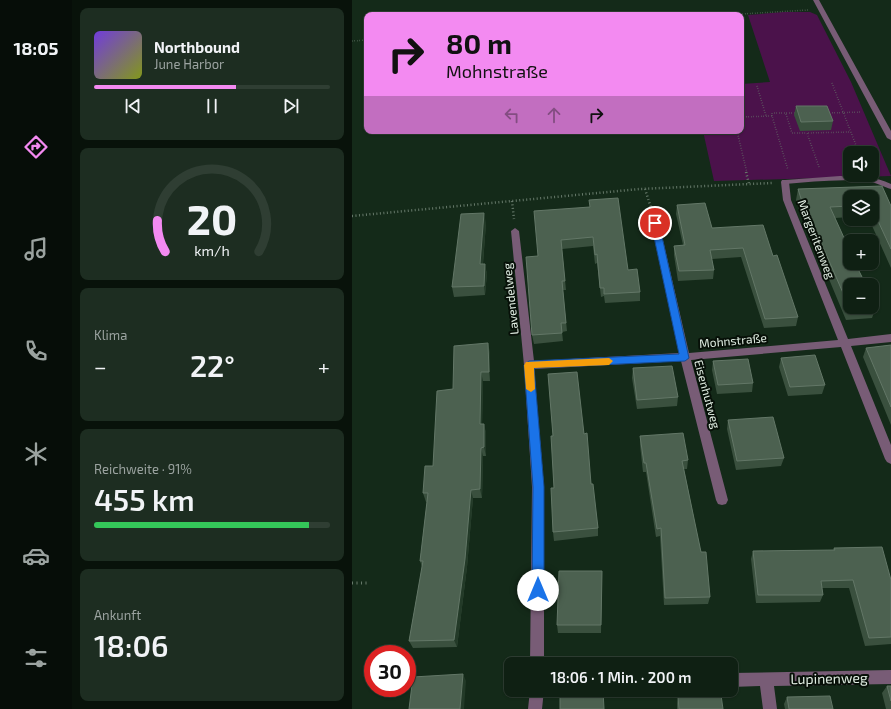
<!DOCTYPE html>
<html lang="de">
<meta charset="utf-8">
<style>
:root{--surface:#0f2013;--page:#1d2d21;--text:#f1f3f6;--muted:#9ba3a0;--line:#2f3e33;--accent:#f38af1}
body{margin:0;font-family:"Exo 2",sans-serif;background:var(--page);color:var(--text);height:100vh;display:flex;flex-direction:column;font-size:15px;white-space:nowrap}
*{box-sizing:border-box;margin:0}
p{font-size:13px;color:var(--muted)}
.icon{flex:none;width:22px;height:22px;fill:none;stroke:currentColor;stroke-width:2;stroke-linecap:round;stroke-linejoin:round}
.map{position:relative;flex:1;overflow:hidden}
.drawer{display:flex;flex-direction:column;gap:8px;padding:8px;background:#08120a;width:280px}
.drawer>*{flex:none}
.top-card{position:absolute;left:12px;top:12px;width:380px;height:122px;border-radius:8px;box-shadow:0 1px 3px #0004,0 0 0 1px var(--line);background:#f38af1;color:#111;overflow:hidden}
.fabs{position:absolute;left:491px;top:146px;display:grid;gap:8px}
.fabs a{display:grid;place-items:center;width:36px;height:36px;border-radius:8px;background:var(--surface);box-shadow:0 1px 3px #0004,0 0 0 1px var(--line);font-size:20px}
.speed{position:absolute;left:12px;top:645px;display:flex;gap:8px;font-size:20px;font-weight:700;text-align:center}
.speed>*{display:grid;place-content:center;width:52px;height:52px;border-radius:50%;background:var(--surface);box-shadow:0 1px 3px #0004,0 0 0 1px var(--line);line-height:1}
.speed .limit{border:6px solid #d22;background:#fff;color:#111}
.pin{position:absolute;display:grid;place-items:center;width:34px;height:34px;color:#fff;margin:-17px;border:2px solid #fff;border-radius:50%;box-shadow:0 1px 4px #0007}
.me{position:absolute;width:44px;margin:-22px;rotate:0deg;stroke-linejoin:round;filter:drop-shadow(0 0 3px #0008)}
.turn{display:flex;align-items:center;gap:14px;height:84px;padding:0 16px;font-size:18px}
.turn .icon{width:52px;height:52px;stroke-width:2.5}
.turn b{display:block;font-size:28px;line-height:34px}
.lanes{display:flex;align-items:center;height:38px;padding:0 16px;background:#0003;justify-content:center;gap:20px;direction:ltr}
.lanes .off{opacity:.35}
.big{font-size:30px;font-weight:600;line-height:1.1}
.drawer .card{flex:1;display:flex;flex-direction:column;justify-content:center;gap:6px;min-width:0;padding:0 14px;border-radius:8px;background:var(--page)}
.drawer .dial{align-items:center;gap:0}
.dial svg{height:104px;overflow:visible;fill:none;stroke:var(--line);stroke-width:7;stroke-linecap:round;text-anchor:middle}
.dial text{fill:var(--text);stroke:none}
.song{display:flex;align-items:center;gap:12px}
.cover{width:48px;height:48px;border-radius:6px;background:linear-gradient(135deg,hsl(260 70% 55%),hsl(70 70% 35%))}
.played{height:4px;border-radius:2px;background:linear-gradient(90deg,var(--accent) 60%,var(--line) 60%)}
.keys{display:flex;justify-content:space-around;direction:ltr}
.heat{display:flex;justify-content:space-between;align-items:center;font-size:22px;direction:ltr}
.charge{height:6px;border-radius:3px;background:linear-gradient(90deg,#34c759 91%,var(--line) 0)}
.trip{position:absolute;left:152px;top:657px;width:234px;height:40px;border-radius:8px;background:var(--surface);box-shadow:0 1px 3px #0004,0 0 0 1px var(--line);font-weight:600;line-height:40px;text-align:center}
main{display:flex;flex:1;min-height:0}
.tab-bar{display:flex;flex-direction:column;width:72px;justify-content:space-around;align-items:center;background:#060d08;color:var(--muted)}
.tab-bar .icon{width:28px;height:28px}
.tab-bar .current{color:var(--accent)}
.tab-bar b{font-size:18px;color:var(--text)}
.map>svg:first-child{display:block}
.green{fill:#4b124b;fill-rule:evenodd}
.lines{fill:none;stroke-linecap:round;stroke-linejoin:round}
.path-far2{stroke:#677a6b;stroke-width:1.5;stroke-dasharray:0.5 2;stroke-linecap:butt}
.path-far1{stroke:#677a6b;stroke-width:2.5;stroke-dasharray:1 2.5;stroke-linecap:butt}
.path{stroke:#677a6b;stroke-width:3;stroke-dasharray:1 3.5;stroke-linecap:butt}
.service{fill:#785c76;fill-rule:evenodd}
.minor{fill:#785c76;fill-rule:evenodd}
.wall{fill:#3a503e}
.shaded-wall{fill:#233a28}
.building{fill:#4c6150;stroke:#637767}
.route{fill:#1a73e8;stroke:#114b97}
.slow{fill:#f59e0b}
.labels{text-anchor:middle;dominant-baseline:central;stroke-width:4;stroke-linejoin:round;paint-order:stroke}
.street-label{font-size:12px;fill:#e1eee3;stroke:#071008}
.near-street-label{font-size:14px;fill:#e1eee3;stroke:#071008}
</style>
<main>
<nav class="tab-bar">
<b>18:05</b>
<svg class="icon current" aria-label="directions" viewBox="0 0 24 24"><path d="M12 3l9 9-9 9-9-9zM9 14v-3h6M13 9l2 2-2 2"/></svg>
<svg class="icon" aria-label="music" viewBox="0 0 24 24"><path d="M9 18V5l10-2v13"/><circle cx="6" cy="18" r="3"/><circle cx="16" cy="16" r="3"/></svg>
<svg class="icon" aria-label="phone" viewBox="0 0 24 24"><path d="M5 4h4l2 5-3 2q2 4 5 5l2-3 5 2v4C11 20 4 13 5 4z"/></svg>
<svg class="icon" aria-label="climate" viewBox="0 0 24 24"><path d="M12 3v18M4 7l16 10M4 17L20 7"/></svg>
<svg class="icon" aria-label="car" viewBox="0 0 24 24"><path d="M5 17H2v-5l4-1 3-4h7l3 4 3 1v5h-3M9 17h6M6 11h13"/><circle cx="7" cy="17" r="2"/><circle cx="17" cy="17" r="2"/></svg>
<svg class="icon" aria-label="filters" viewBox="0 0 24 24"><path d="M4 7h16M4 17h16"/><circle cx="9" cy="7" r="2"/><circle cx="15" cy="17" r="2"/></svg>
</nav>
<section class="drawer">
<div class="card">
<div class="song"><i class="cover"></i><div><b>Northbound</b><p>June Harbor</p></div></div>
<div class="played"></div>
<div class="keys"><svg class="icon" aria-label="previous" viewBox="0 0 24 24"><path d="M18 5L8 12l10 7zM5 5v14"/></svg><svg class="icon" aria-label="pause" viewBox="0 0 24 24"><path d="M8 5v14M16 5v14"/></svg><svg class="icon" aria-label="next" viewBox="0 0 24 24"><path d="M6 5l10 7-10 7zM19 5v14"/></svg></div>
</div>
<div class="card dial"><svg viewBox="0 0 100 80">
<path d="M14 69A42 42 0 1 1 86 69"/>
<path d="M14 69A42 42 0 0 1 8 45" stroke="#f38af1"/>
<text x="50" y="56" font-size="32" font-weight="700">20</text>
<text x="50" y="72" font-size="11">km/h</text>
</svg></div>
<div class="card"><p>Klima</p>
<div class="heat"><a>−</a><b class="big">22°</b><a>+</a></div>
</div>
<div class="card"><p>Reichweite · 91%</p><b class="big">455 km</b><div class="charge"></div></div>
<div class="card"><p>Ankunft</p><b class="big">18:06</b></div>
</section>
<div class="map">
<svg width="539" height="709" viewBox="0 0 539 709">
<rect width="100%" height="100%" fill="#142a19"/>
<path class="green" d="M432 12H458L465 15 499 82 539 176 362 181 351 131H389V84L418 82 396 15ZM498 153H520V175H498Z"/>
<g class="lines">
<path class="path-far2" d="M373 15 456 10
M0 41 15 40
M480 83 507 153
M405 86 414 116
M475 113 510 112
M434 114 440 133H455
M420 116V113H446
M389 117 420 116 436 170
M385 131 395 173
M467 167 455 133 499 132"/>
<path class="path-far1" d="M394 172 397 184
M293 189 300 211
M160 201 162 219
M0 216 288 189 420 183"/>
<path class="path" d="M0 583H15"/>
<path class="service" d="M488 176C505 177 524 176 539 184V189C532 187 526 183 518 182 490 178 461 182 433 184L429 182 433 180Z"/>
<path class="minor" d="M461 0H467L539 131V140L535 138Z
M430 180H433L437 182 439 200 496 339 539 334V342L499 346 539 445V464L535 462 533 459 489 347 339 360 376 500 374 504 370 505 366 504 364 500 329 361 182 369 192 487V664H178L180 487 172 365 159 231 163 228 167 231 182 361 327 353 299 223 303 220 307 223 337 353 486 340 431 200 429 182Z
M539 670V684L422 686 425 709H411L408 686 379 687V673Z
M178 690H192L190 709H176Z"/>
</g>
<path class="wall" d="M444 106 481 121 479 130 448 131 442 115Z
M530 186 539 206V268L517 219H520V197H498V217L483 218 498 251V263H503L514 285H498V307H520V299L524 307 520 318 494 320 452 219H450L444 200 446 189Z
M325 205 360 228 421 256 446 317 444 326 412 328 389 257 360 259 362 270 361 279 326 281 322 255V246L331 245 324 214Z
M237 207 276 270 288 292V301L253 303 252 296 249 297 245 263 243 264 241 246 210 249 214 290H211L215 331 210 332 211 341 182 344 180 335 186 256Z
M134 223 131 264 135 273 133 295 102 297 100 287Z
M539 345V425L511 357 514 348Z
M138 352V381H131L130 424 134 432V456H131L130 498H121L115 567 105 647 61 648 57 641 70 567 68 561 75 502H74L71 493 81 466 101 389Z
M429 358 473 385 470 394 436 396 427 367Z
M361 361 401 383 400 392 365 394 360 370Z
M281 368 326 397 325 406 285 409 280 378Z
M376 420 432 458 429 466 384 470 375 429Z
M232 434 246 528V536L202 541 201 532 202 488Z
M288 436 336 460 335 469H332L358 597 356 604 312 605 308 536 304 537 294 472H291L288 445Z
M482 548 539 580V644L513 646 497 588H470L471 595 468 602 404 603 399 559 401 551 481 550Z
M250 571 249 633H206L205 625Z
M535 686H539V709H534L530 693Z
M326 697 371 709H325V703Z
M435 697 481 709H433L432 704Z"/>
<path class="shaded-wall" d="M132 213 134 223 130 273 128 264Z
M133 264 135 273 133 295 132 286Z
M136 343 138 352V381L137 372Z
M129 372 131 381 130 433 128 424Z
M132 424 134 432V456L132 447Z
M129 448 131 456 130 498 128 489Z
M119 490 121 498 115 567 105 647 102 640Z
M111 674 114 681 112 709H108Z"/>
<path class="building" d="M444 106H475L481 121 449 122Z
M530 186 539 206V249L520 208V197H498V206L478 207 498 251V263H503L514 285H498V307H520V299L524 307 498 309 454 208H452L446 189Z
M266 198 276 270 285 269 288 292 252 294V288H248L245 254 243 255 241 237 209 240 213 281H210L214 323H209L210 333 180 335 174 257 186 256 182 211 238 207 237 200Z
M353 203 360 228 411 225 421 256 425 255 446 317 413 319 391 248 358 250 362 270 327 271 322 246 333 245 325 205Z
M132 213 128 264H133L132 286 100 287 109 214Z
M136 343 137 372H129L128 424H132V447L129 448 128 489 119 490 113 559 102 640 57 641 71 561H68L76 493H71L73 466H81L85 391 101 389 102 346Z
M539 345V407L514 348Z
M463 355 473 385 438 387 429 358Z
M396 359 401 383 366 385 361 361Z
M320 366 326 397 285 400 281 368Z
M225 372 232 434 235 433 239 484H241L246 528 201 532 199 488H202L199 436H201L196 374Z
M421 417 432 458 385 461 376 420Z
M331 433 336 460 330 461 349 552H354L358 597 313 598 309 528 305 529 294 463H292L288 436Z
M530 547 539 580V637L517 638 501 580 469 581 471 595H406L401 551 483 550 482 548Z
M207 571H250L249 625H205Z
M111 674 108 709H57L61 677Z
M535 686H539V701Z
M208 690H251L252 709H208Z
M369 695 371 709H327L326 697Z
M478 696 481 709H437L435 697Z"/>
<path class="route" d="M303 220 307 223 337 358 333 361 182 368 192 487V590L190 594 186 596 182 594 180 590 181 487 172 365 177 361 327 354 299 223Z"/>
<path class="slow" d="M257 358 261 361 257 365 182 368 183 389 179 392 174 389 172 365 174 362Z"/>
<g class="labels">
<g class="street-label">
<text transform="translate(465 239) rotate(69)">Margeritenweg</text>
<text transform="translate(158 299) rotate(-96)">Lavendelweg</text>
<text transform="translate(381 340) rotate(-5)">Mohnstraße</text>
<text transform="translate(356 394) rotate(75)">Eisenhutweg</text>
</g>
<g class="near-street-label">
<text transform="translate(477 678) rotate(-1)">Lupinenweg</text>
</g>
</g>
</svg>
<div class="fabs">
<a><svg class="icon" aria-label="sound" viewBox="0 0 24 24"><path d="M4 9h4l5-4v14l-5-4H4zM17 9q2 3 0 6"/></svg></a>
<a><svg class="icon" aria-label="layers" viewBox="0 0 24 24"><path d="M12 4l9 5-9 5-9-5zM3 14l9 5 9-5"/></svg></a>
<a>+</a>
<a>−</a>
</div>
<div class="speed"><div class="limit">30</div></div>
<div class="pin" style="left:303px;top:223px;background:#d93025"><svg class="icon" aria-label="arrive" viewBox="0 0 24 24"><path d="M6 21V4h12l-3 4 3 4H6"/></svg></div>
<svg class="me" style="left:186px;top:590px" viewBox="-20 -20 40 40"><circle r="19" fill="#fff"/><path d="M0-13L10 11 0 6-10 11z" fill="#1a73e8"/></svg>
<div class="trip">18:06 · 1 Min. · 200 m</div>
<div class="top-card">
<div class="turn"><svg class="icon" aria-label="right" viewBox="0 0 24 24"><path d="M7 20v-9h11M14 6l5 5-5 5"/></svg><div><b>80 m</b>Mohnstraße</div></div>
<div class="lanes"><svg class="icon off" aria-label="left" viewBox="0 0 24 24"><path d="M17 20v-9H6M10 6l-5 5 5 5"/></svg><svg class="icon off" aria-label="ahead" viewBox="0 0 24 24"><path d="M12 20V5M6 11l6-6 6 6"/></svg><svg class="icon" aria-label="right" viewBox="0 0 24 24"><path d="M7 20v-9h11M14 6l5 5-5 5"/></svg></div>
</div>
</div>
</main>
